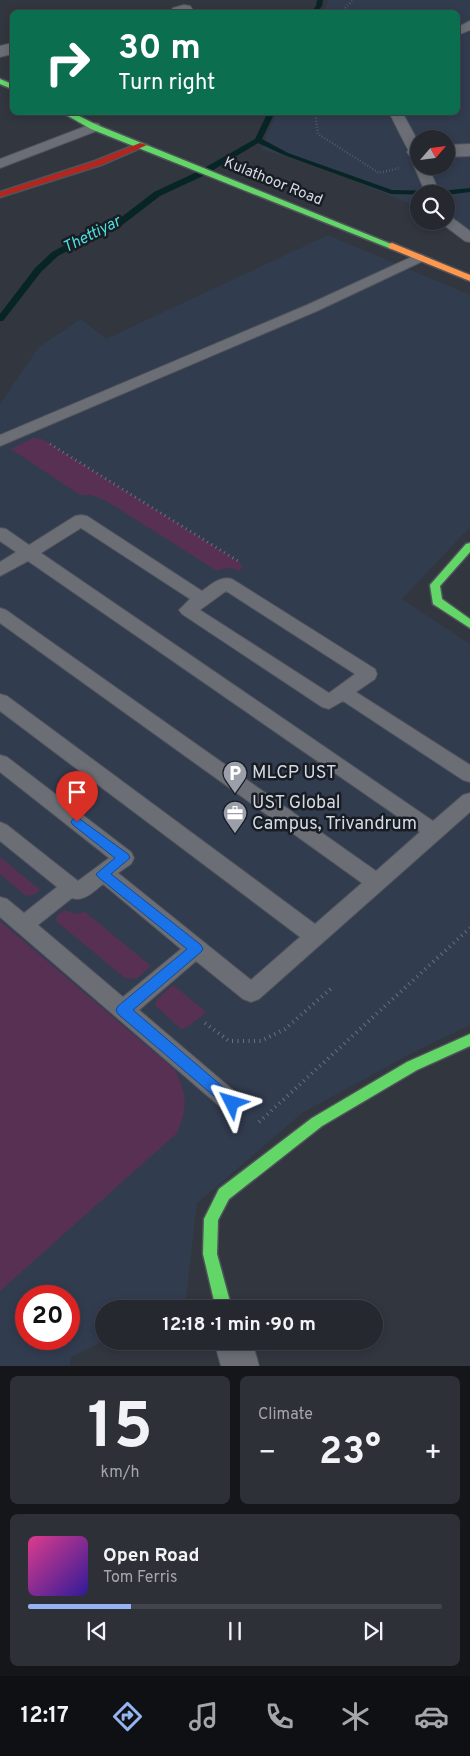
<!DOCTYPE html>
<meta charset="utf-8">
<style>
:root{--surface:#26282f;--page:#2e3037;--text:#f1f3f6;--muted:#a4a6aa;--line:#42444b;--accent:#95b2f1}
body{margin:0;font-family:Overpass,sans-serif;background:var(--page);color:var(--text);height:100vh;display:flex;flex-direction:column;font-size:19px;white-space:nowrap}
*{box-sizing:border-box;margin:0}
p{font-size:16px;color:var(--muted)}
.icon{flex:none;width:28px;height:28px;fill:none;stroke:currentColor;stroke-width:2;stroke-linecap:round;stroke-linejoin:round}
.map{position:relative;height:1366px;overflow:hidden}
.details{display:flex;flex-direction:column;gap:10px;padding:10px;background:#15161a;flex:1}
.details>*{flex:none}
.banner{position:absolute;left:10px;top:10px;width:450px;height:105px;border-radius:8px;box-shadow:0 2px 8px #0003,0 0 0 1px var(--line);background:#0b6e4f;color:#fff;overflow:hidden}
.needle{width:32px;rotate:62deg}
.buttons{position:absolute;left:410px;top:130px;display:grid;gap:10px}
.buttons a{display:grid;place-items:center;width:45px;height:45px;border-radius:50%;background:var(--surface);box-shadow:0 2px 8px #0003,0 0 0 1px var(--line);font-size:25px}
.speed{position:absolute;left:15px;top:1285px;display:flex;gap:10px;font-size:25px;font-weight:700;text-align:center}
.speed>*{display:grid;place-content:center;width:65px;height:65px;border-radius:50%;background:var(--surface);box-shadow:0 2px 8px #0003,0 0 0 1px var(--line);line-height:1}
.speed .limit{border:8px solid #d22;background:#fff;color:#111}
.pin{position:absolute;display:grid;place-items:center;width:42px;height:42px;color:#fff;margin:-51px -21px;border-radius:50% 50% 50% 0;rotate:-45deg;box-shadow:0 0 5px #0007}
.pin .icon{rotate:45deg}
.me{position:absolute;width:55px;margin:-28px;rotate:310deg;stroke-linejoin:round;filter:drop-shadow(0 0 4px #0008)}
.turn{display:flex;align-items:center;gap:18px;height:105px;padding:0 25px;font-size:22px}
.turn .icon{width:65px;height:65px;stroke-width:2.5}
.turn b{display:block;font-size:35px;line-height:42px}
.big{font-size:38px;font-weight:700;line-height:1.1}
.details .widget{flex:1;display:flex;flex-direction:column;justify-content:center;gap:8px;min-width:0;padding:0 18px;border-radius:8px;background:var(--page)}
.details .dial{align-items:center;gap:0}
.dial b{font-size:65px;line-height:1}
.song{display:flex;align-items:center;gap:15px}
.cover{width:60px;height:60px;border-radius:8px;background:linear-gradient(135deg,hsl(330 70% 55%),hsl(250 70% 35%))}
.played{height:5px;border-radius:2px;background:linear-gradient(90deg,var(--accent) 25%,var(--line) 25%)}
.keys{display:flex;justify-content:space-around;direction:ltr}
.heat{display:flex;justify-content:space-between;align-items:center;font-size:28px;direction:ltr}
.details .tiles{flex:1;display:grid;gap:10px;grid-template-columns:1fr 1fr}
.widget:last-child{grid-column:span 2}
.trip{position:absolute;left:95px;top:1300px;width:288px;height:50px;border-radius:25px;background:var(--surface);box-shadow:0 2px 8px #0003,0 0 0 1px var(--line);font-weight:700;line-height:50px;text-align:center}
.tabs{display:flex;height:80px;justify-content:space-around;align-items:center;background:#0f1013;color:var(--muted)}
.tabs .icon{width:35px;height:35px}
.tabs .current{color:var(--accent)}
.tabs b{font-size:22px;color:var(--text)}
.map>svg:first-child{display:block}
.built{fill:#323c4f;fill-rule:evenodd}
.green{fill:#583053}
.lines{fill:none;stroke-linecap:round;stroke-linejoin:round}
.stream{fill:#082526;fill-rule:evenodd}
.lane-casing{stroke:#50535b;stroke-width:2}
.street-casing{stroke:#50535b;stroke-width:2}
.fast-casing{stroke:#50535b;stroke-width:3}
.slow-casing{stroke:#50535b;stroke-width:3}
.jam-casing{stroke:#50535b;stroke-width:3}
.path-far2{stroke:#6d7076;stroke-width:2.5;stroke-dasharray:0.5 2.5;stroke-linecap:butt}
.path-far1{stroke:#6d7076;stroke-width:3;stroke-dasharray:1 4;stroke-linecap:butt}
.path{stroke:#6d7076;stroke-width:4;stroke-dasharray:1 4.5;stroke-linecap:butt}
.lane{fill:#6b6e75;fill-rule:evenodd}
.street{fill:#6b6e75;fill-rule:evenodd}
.fast{fill:#63d668;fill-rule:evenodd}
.slow{fill:#ff974d;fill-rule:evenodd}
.jam{fill:#b3261e;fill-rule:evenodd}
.route{fill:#1a73e8;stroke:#114b97}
.labels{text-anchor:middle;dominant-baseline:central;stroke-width:5;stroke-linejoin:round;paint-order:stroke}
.far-street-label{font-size:15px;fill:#d3d8e2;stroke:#181c23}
.far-water-label{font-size:16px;font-style:italic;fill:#4ddddc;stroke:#181c23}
.poi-label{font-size:18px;fill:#d3d8e2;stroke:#181c23;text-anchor:start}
</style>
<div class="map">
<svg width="470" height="1366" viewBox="0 0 470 1366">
<rect width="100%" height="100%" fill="#32363f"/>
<path class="built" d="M328 0H470V229L446 219V194H419V207L304 161 262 150 266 136 277 113 458 112V12H324ZM419 139H446V166H419Z
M328 235 470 295V527L402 599 470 644V1025L414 1052 302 1113 197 1203 186 1302 173 1309H104V1341L71 1357 70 1366H0V404L39 347 81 319 106 339ZM26 1296H69V1339H26Z"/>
<path class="green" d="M33 438 42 439 239 562 243 567 239 571C231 566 225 568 217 571L105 500 90 495H80L11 449Z
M0 857 40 890 35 894 26 896 0 874Z
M64 910 76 914 85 912 151 966 136 979 125 978 56 921 57 916Z
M0 921 175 1070C187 1095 188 1107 177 1133L0 1291Z
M173 985 206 1012 189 1026 181 1029 155 1005 157 999Z"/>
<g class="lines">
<path class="stream" d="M317 0H323L322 6 317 12H311L316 6Z
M268 112H275L262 139 288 153 392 190 440 191 470 188V192L446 195 391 194 284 155 258 143 205 175 160 196 121 226 90 239 58 256 41 272 3 321H0V314L35 268 52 252 84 235 115 222 154 192 199 171 255 139Z"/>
<defs>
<path id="lane" d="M470 21V30L458 35V27Z
M389 112H402L419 143V166H428L440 194H426L414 166 416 163C413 161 393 120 389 112Z
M94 123 99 124 100 127 99 130 0 168V159Z
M446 216 451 217 470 231V242L465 241 441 223 440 221H446Z
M418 254 423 255 425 258 423 261 317 311 0 446V435L307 305Z
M81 515 87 516 202 591C212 584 220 576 232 579L375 669 377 674 375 679 356 692 470 765V782L463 780 343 701 329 709 322 707 182 614 179 610 190 599 81 528 41 553 433 821 463 795 470 793V812L259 999 251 1002 243 999 196 961 139 1010 240 1096 244 1103 240 1110 232 1113 224 1110 0 917V897L7 899 24 913 57 887 0 841V822L7 825 78 881 109 858 0 772V755L7 757 131 852 134 858 131 864 118 873 251 980 300 937 0 711V694L7 696 315 924 362 883 0 623V608L6 610 376 871 420 832 28 561 0 576V562L16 552 0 541V528L6 529 29 545 75 516ZM226 591 355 674 329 693 200 610ZM103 884 181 949 123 997 38 925 72 898C84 902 93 892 103 884Z"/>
<path id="street" d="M184 5 190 6 193 10 191 12H170L173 8Z
M12 43V54L0 57V46Z
M470 144V156L446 157V145Z
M419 146V158L410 156 407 152 410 148Z
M214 1341H252L259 1366H221Z"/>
<path id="fast" d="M0 79 12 84V89L0 84Z
M61 112H71L97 125 396 246 392 249 389 248 91 129Z
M470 543V552L440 586 442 599 470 619V628L433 604 430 585 466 544Z
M470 1034V1046L417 1070 322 1126 229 1199 218 1220 217 1254 232 1309H216L203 1254 204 1219 219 1189 312 1118 407 1062Z"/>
<path id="slow" d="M392 243 470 275V281L389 248V244Z"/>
<path id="jam" d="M140 143 147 145 101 165 0 197V192L95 161Z"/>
</defs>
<use href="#lane" class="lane-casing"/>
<use href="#street" class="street-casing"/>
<use href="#fast" class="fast-casing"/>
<use href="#slow" class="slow-casing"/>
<use href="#jam" class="jam-casing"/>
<path class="path-far2" d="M341 12 353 0
M315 112 318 134 379 173 399 168"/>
<path class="path-far1" d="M50 444 238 561"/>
<path class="path" d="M205 1023 229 1041H261L285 1029 334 986
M259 1122 470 928"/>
<use href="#lane" class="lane"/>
<use href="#street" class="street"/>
<use href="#fast" class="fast"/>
<use href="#slow" class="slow"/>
<use href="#jam" class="jam"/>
</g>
<path class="route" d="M77 817 128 854 130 858 111 874 201 945 203 949 201 952 133 1010 237 1099 240 1103 237 1108 232 1109 228 1108 118 1014 116 1010 118 1006 187 949 98 877 96 874 115 858 73 825 71 822 73 819Z"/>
<defs>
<symbol id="parking-pin" viewBox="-11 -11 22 30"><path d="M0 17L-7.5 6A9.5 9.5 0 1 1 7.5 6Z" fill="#9b9fa9" stroke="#181c23"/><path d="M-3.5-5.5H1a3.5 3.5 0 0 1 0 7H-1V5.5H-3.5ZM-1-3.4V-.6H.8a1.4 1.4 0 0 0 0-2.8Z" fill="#fff"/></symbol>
<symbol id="office-pin" viewBox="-11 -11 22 30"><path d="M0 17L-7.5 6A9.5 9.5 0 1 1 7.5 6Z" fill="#9b9fa9" stroke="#181c23"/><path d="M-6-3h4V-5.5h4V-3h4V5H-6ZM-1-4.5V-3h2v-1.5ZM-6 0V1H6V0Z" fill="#fff"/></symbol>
</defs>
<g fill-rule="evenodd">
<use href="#parking-pin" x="221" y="759" width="28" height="38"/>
<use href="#office-pin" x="221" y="799" width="28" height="38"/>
</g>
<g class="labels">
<g class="far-street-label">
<text transform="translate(273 182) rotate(22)">Kulathoor Road</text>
</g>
<g class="far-water-label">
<text transform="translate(92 235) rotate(-27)">Thettiyar</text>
</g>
<g class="poi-label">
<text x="252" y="773">MLCP UST</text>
<text x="252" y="803">UST Global<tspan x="252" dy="21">Campus, Trivandrum</tspan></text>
</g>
</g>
</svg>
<div class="buttons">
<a><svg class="needle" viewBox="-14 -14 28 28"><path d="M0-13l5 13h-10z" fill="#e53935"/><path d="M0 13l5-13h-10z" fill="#a4a6aa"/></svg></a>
<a><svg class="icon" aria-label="search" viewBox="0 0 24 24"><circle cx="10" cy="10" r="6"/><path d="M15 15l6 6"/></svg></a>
</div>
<div class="speed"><div class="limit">20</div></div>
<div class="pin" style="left:77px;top:822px;background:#d93025"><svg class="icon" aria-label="arrive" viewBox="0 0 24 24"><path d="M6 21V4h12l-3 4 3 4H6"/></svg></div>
<svg class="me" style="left:232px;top:1103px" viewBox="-20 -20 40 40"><path d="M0-17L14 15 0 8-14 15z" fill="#1a73e8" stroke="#fff" stroke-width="4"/></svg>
<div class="trip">12:18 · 1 min · 90 m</div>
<div class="banner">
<div class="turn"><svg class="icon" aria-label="right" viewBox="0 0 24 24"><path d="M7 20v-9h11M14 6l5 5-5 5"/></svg><div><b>30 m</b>Turn right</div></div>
</div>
</div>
<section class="details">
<div class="tiles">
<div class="widget dial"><b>15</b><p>km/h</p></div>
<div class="widget"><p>Climate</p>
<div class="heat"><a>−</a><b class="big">23°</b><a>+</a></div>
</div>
<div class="widget">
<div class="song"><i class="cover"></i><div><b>Open Road</b><p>Tom Ferris</p></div></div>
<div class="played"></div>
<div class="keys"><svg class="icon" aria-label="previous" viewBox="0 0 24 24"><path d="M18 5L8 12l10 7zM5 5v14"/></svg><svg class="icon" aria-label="pause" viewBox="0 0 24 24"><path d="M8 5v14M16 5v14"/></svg><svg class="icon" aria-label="next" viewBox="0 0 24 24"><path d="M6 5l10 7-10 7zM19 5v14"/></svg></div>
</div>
</div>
</section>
<nav class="tabs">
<b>12:17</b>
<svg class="icon current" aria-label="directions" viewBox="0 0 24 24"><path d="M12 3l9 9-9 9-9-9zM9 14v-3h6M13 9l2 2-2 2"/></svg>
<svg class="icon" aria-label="music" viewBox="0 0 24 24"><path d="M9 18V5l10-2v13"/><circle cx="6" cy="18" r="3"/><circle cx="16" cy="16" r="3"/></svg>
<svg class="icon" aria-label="phone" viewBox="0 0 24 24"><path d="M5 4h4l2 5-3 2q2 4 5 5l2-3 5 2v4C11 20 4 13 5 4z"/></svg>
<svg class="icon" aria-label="climate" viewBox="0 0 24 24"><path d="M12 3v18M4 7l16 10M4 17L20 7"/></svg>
<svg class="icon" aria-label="car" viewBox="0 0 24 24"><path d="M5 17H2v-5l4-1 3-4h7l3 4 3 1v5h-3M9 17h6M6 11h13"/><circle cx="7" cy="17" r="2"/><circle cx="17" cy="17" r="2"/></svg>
</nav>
